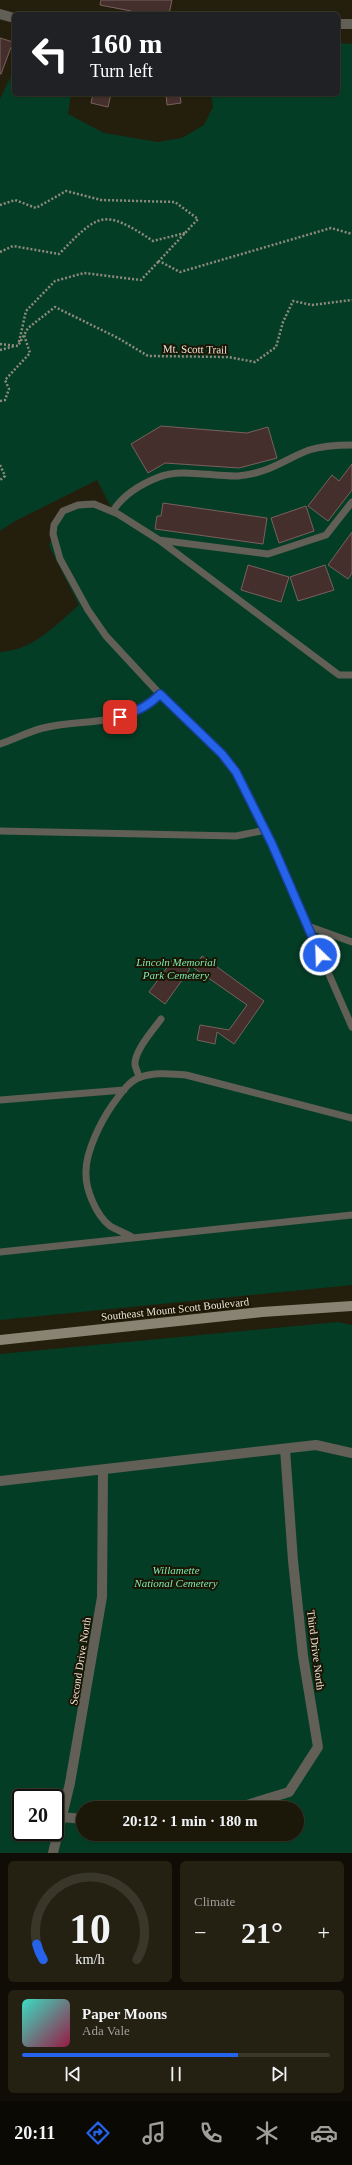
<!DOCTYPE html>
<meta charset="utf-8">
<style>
:root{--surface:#1b1709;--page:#242012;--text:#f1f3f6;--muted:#a09f9c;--line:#39362a;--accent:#2563eb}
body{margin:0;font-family:"Times New Roman",serif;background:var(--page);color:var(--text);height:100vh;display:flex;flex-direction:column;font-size:15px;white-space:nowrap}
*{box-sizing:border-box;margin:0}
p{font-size:13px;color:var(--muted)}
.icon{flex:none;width:22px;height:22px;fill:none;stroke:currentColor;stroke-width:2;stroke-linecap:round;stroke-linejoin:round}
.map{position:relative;height:1853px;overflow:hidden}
.sheet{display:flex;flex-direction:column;gap:8px;padding:8px;background:#0f0d05;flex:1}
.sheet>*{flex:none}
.banner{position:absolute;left:12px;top:12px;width:328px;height:84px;border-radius:6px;box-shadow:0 1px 3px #0004,0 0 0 1px var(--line);background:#202124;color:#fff;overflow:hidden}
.speed{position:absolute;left:12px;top:1789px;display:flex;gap:8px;font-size:20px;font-weight:700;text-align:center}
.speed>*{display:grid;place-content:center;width:52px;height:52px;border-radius:50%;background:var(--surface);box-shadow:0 1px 3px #0004,0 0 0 1px var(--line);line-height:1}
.speed .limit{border:2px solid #111;border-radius:6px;background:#fff;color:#111}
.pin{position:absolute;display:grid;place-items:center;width:34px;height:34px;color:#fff;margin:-17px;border-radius:8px;box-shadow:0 2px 6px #0006}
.me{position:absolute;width:44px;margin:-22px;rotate:336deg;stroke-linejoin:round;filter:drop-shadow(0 0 3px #0008)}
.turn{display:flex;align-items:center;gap:14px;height:84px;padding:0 12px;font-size:18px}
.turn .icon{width:52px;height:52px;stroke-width:2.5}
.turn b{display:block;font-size:28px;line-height:34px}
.big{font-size:30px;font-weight:800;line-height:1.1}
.sheet .card{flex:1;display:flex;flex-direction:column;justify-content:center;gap:6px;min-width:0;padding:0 14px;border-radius:6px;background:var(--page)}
.sheet .dial{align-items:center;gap:0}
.dial svg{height:104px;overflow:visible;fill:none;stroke:var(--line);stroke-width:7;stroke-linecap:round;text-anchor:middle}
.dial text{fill:var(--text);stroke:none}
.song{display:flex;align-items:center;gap:12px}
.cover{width:48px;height:48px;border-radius:6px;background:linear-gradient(135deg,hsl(170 70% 55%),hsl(340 70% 35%))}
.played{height:4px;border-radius:2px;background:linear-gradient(90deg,var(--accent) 70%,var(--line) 70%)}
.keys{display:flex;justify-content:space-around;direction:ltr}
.heat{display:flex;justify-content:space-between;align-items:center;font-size:22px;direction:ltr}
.sheet .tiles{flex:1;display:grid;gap:8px;grid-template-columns:1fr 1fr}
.card:last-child{grid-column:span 2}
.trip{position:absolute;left:76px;top:1801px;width:228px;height:40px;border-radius:20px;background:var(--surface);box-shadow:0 1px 3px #0004,0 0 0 1px var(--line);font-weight:800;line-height:40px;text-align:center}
.tabs{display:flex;height:64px;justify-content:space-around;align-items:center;background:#0b0904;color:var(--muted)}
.tabs .icon{width:28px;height:28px}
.tabs .on{color:var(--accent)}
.tabs b{font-size:18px;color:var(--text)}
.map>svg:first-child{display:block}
.green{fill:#043d26;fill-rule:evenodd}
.building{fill:#452f2c;stroke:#79605c}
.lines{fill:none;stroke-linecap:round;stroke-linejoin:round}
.path{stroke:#8f8b7c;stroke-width:2.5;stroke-dasharray:2 2;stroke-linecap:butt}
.service{stroke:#625f56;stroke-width:7}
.minor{stroke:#625f56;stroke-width:10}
.secondary{stroke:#898374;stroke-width:10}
.route-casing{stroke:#184099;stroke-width:10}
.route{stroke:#2563eb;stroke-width:7}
.labels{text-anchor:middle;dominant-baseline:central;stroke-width:4;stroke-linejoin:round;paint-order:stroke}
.street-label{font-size:11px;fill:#ebe7db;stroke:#1b1504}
.park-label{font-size:11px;font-style:italic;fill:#7cebb4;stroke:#1b1504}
</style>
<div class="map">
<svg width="352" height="1853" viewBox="0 0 352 1853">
<rect width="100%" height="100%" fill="#241f0c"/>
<path class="green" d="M338 43 352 44V1285L0 1320V652C32 651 56 625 79 605L49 546 60 511 87 500 113 511 97 480 15 521 0 531V99L14 70V94H71L68 114 104 133 158 142 182 138 204 125 213 107 211 94H338Z
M338 1322 352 1325V1853H0V1354ZM21 1798H55V1832H21ZM83 1808H297V1834H83Z"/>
<path class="building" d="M101 0H172L169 14H133L131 11 100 5Z
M0 38 13 42 1 74H0Z
M93 94H111L108 107 91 103Z
M166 94H180L181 103 167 105Z
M161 426 247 433 268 427 277 458 239 468 165 463 148 473 131 444Z
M352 464V490L328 521 308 506 332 475 339 481Z
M163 503 267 518 263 544 155 529 157 516H161Z
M306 506 314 531 279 543 271 518Z
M352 532V573L348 579 328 565Z
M248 565 289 577 281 602 241 590Z
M325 565 334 590 298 601 290 577Z
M202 956 264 1001 234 1044 217 1032 215 1044 197 1040 200 1025 229 1030 247 1005 194 968Z
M174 958 190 969 165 1004 149 992Z"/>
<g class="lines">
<path class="path" d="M0 205 15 200 36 208 66 191 101 200 175 202 198 219 159 261 180 272 331 228 352 234
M0 252 13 246 59 254C99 213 103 208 153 241L185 233
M19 342 26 311 55 281 84 273 141 280 159 261
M0 344 18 346 28 328 55 307 118 338 148 356 228 357 255 362 276 347 283 322 293 301 312 305 352 300
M0 350 15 346
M0 401 5 400 9 389 5 380 30 353 24 335
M0 465 5 476 0 480"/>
<path class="service" d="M352 502 326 535 268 554 159 540 118 514 94 504 78 505 63 511 54 525 53 534 60 559 88 610 106 636 157 691 222 754 236 772 272 844 352 1027
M113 511C123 495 141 484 159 477 180 468 215 477 238 476 270 473 283 460 309 450 322 446 339 445 352 445
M159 540 339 675H352
M0 744C14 739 28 732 43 728 83 718 129 728 160 694
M0 831 236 836 266 830
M308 926 352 942
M139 1077C138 1073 136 1069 135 1065 134 1051 153 1030 161 1019
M0 1100 124 1090
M132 1237C125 1233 117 1230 110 1226 96 1215 85 1189 86 1171 86 1151 101 1121 113 1104 120 1095 129 1080 141 1077 155 1072 171 1074 186 1075L352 1118
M0 1252 352 1215"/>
<path class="minor" d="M0 14 14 18
M338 24H352
M0 1481 316 1445 352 1453
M237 1808 289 1792 318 1747 303 1656 293 1561 285 1449
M62 1817 83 1819
M53 1853 70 1783 102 1597 103 1470"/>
<path class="secondary" d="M0 1340 262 1312 352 1306"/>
</g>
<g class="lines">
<defs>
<path id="route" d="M120 717C136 712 149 706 160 694L222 754 236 772 272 844 320 955"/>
</defs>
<use href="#route" class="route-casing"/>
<use href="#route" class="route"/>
</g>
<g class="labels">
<g class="street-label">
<text transform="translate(195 349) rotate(1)">Mt. Scott Trail</text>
<text transform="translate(175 1309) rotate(-6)">Southeast Mount Scott Boulevard</text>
<text transform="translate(316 1650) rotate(83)">Third Drive North</text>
<text transform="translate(80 1661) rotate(-81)">Second Drive North</text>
</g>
<g class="park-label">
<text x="176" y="962">Lincoln Memorial<tspan x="176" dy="13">Park Cemetery</tspan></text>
<text x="176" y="1570">Willamette<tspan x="176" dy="13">National Cemetery</tspan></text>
</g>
</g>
</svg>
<div class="speed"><div class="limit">20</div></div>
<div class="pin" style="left:120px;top:717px;background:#d93025"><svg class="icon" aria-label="arrive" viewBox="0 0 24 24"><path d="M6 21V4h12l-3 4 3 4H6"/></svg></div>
<svg class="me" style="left:320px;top:955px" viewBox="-20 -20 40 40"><circle r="17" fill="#2563eb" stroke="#fff" stroke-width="3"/><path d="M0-11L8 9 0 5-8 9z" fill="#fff"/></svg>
<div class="trip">20:12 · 1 min · 180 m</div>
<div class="banner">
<div class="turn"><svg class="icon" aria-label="left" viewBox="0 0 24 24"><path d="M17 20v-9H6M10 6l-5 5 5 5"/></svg><div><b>160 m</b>Turn left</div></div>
</div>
</div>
<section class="sheet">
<div class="tiles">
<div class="card dial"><svg viewBox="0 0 100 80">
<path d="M14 69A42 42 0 1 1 86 69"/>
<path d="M14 69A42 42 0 0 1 9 57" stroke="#2563eb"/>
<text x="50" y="56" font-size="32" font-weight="700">10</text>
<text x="50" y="72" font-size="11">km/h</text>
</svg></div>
<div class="card"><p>Climate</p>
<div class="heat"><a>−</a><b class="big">21°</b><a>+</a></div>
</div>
<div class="card">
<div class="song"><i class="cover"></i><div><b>Paper Moons</b><p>Ada Vale</p></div></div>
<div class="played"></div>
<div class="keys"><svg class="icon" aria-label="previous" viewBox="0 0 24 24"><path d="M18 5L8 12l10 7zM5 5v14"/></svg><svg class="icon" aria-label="pause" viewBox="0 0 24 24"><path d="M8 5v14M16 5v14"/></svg><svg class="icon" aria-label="next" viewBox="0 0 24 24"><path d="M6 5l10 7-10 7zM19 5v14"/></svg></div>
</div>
</div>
</section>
<nav class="tabs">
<b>20:11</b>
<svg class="icon on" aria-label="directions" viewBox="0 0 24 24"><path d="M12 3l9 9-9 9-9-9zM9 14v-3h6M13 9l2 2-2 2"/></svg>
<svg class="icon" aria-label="music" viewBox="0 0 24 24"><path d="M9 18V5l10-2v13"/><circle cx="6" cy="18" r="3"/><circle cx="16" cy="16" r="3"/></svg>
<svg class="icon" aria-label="phone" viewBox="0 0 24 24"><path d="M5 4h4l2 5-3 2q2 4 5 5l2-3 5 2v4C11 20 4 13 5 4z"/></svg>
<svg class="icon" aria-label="climate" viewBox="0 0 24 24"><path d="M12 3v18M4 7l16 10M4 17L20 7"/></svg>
<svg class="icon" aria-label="car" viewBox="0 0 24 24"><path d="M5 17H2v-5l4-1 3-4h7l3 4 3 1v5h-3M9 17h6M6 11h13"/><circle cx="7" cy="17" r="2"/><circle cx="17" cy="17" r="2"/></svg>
</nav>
